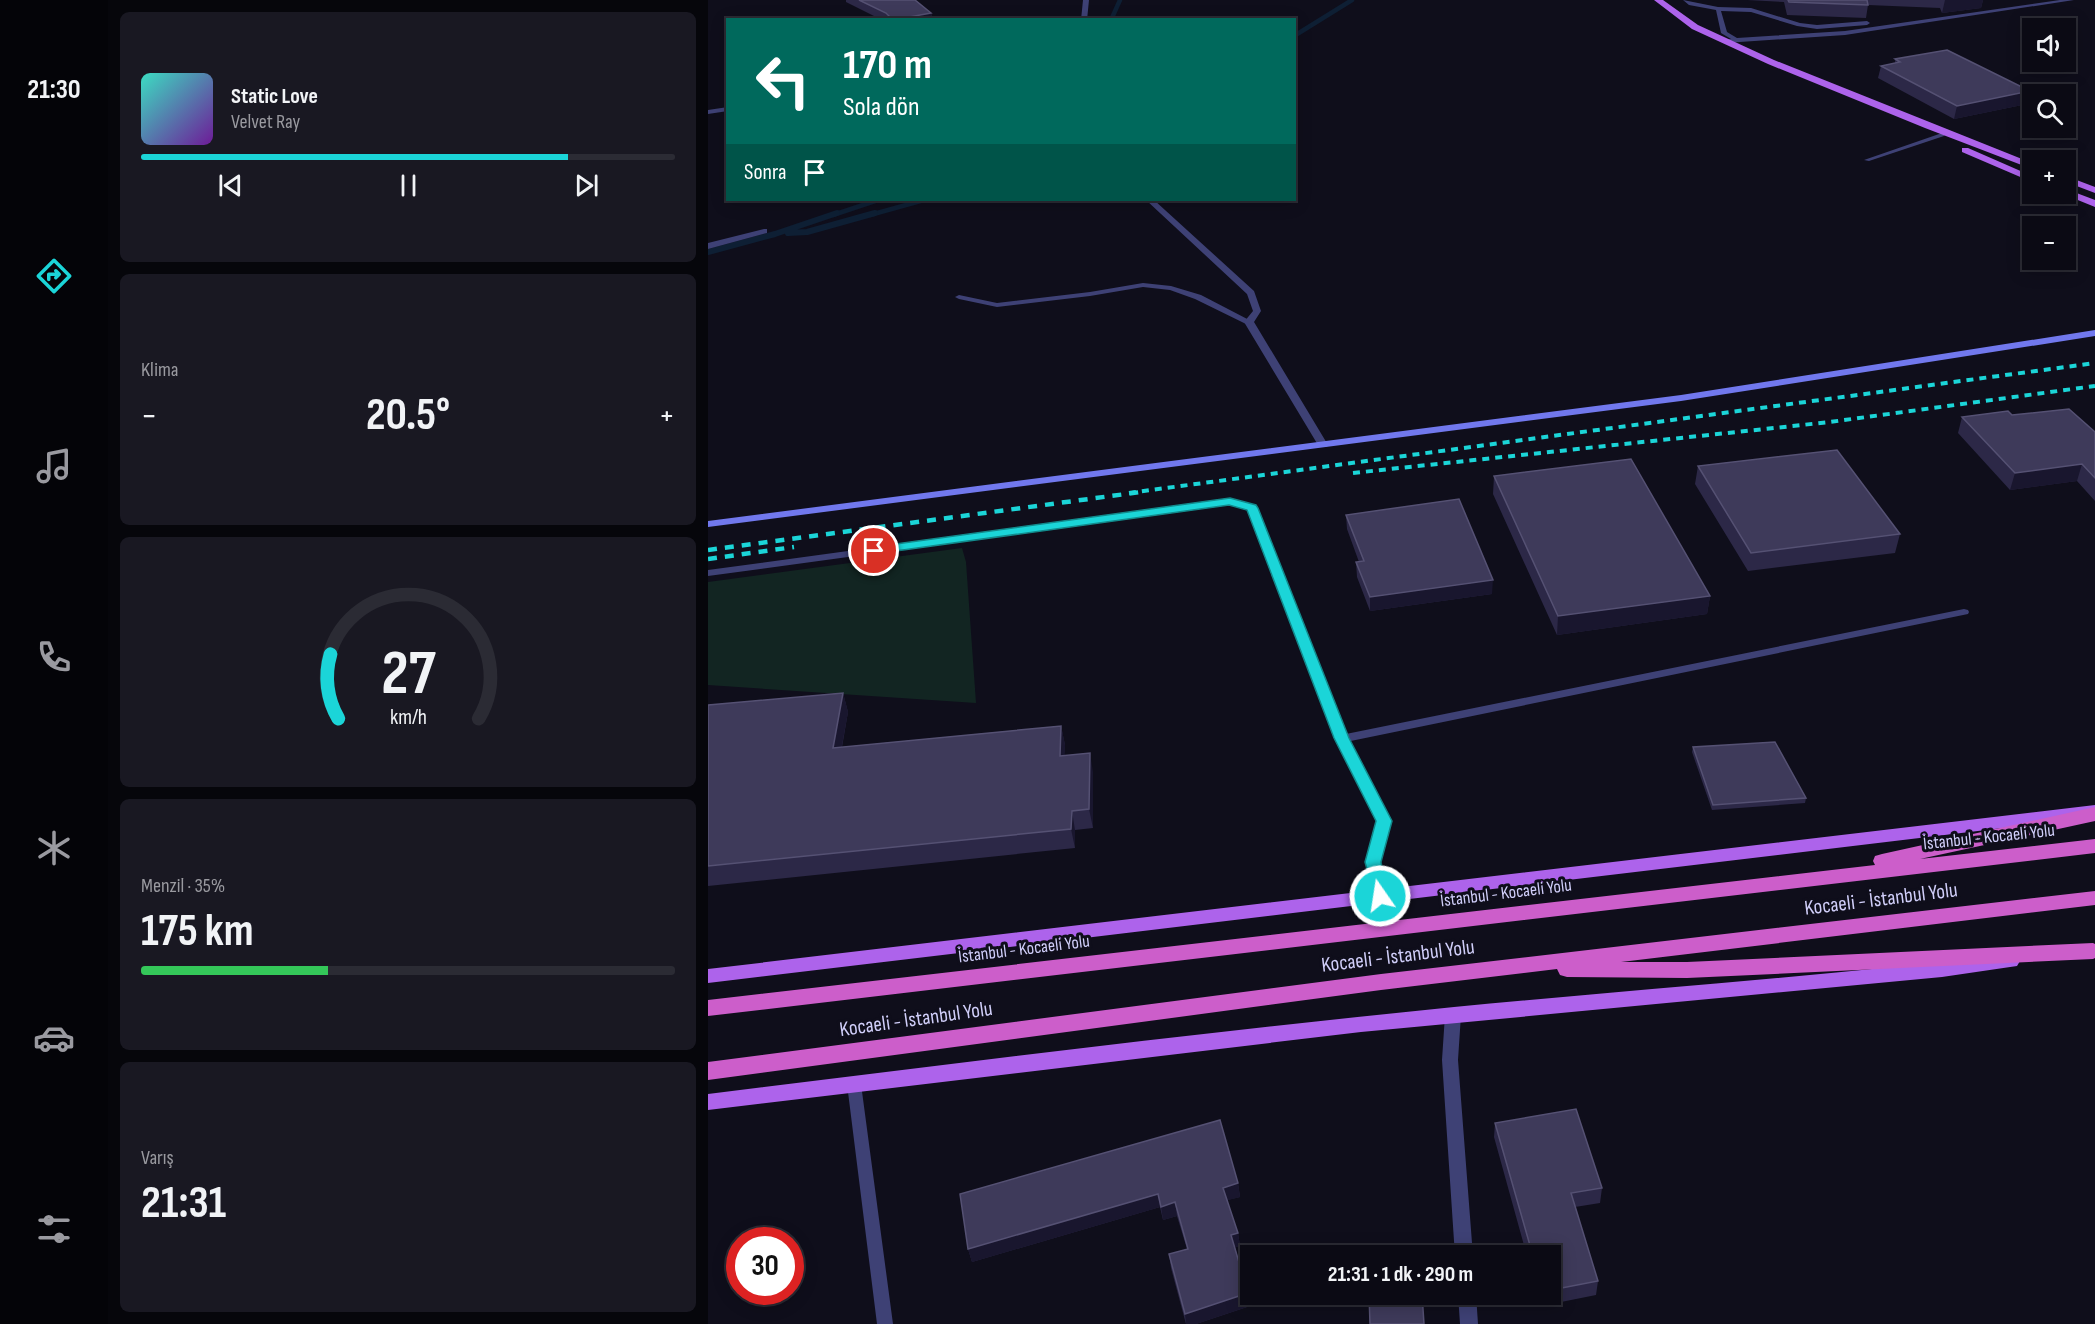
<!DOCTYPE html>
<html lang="tr">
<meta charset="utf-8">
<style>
:root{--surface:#0b0a14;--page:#191822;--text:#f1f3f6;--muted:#9a9aa0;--line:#2b2b34;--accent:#1bd5d8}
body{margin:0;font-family:"Sofia Sans Condensed",sans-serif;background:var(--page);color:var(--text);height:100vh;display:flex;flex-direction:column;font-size:22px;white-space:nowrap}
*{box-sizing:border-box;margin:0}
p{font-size:20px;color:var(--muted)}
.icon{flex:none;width:33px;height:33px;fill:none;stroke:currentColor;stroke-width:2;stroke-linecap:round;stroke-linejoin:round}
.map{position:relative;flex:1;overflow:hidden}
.side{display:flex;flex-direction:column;gap:12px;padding:12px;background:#06060b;width:600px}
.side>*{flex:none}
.guide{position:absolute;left:18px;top:18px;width:570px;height:183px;border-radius:0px;box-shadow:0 3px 15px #0003,0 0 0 2px var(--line);background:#00695c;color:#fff;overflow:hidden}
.buttons{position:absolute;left:1314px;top:18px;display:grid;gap:12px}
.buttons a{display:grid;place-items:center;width:54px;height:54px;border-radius:0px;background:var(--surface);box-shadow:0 3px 15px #0003,0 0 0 2px var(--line);font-size:30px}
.speed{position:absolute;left:18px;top:1227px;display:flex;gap:12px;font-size:30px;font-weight:700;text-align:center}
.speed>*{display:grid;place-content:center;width:78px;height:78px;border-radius:50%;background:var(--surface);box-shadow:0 3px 15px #0003,0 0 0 2px var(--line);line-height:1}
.speed .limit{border:9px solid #d22;background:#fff;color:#111}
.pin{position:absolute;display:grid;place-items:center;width:51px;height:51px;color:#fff;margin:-26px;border:3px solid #fff;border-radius:50%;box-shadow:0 2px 6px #0007}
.me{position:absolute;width:66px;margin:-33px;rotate:347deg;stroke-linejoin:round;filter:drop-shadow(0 0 4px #0008)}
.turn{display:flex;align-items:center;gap:21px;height:126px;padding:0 18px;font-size:27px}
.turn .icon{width:78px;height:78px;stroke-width:2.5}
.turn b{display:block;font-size:42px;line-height:51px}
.then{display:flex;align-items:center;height:57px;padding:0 18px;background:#0003;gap:12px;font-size:22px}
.big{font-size:45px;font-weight:700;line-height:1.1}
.side .widget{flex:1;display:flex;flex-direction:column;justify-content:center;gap:9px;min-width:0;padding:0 21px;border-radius:9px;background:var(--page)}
.side .dial{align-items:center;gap:0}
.dial svg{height:156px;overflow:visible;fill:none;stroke:var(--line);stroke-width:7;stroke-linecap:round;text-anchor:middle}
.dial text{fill:var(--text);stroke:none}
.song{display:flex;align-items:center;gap:18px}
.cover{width:72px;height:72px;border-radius:9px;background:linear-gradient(135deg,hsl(170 70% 55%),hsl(280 70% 35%))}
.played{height:6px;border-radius:3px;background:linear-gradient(90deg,var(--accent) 80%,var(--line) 80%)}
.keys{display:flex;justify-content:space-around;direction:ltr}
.heat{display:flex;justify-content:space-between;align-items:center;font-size:33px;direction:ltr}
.charge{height:9px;border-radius:4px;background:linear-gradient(90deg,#34c759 35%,var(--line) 0)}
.trip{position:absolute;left:532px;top:1245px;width:321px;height:60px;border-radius:0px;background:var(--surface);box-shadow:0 3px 15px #0003,0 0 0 2px var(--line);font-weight:700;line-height:60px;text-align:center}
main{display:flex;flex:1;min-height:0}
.tab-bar{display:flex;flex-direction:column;width:108px;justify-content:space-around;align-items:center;background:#040408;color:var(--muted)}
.tab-bar .icon{width:42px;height:42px}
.tab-bar .selected{color:var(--accent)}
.tab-bar b{font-size:27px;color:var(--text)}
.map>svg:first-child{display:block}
.green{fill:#122522}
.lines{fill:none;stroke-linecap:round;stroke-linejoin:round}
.stream-far1{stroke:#0e1f34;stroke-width:4.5}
.stream{stroke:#0e1f34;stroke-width:6}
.service{fill:#3e4175;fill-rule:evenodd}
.minor{fill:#3e4175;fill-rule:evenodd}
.secondary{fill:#7178ed;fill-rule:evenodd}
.primary{fill:#ad63eb;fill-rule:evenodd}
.trunk{fill:#cc5eca;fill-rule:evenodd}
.rail-far1{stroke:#1bd5d8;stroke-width:4;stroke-dasharray:7 6;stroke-linecap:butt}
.rail{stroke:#1bd5d8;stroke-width:4.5;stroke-dasharray:9 8;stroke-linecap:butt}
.wall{fill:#2c2847}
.shaded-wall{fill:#19162e}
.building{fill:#3e3a5a;stroke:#555173;stroke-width:1.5}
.route{fill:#1bd5d8;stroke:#128a8c;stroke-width:1.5}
.labels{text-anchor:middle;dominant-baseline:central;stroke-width:6;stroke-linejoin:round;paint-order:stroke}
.street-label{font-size:18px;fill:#d0cef9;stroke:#0f0e1b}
.near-street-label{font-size:21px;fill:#d0cef9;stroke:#0f0e1b}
</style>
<main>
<nav class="tab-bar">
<b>21:30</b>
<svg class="icon selected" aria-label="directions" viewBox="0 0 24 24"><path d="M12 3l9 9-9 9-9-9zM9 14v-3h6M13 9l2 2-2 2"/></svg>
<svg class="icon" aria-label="music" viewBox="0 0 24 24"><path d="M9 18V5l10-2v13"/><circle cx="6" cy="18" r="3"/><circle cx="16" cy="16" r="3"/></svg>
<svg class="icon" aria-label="phone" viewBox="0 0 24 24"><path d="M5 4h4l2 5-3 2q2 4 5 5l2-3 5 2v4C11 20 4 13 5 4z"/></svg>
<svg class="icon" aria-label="climate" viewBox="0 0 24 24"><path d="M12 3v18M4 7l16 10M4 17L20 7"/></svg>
<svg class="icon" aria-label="car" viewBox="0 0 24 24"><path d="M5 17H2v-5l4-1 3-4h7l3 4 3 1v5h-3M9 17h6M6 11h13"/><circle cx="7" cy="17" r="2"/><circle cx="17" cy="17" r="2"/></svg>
<svg class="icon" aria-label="filters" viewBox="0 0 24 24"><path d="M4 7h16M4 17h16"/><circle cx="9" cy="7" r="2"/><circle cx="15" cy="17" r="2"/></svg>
</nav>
<section class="side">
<div class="widget">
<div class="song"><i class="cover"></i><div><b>Static Love</b><p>Velvet Ray</p></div></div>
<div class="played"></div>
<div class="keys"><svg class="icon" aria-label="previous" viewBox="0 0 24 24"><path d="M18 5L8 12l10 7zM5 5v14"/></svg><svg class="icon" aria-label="pause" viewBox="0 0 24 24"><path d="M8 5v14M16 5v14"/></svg><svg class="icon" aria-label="next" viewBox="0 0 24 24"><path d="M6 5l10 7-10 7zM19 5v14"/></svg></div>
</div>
<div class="widget"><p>Klima</p>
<div class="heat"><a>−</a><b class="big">20.5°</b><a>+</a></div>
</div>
<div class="widget dial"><svg viewBox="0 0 100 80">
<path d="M14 69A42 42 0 1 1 86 69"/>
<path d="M14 69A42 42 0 0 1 10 36" stroke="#1bd5d8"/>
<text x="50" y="56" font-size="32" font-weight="700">27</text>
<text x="50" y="72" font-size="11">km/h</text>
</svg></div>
<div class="widget"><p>Menzil · 35%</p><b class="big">175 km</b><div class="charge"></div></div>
<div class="widget"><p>Varış</p><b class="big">21:31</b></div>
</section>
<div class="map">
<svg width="1387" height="1324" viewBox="0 0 1387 1324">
<rect width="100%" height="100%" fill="#0f0e1b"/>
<path class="green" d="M254 548 258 562 268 703 0 685V582Z"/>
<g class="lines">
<path class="stream-far1" d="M403 20 412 0
M586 36 644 0
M125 215 170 200
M162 215 216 200"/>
<path class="stream" d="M80 233 99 232 167 213
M0 252 67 234 129 213"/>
<path class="service" d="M375 0H381L379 20H373Z
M975 0 1010 7 1043 8 1092 23 1109 25 1159 21 1162 23 1159 25 1109 29 1089 26 1043 12 1013 11 1019 32 1029 38 1137 31 1352 0H1366L1137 35 1017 43 1014 41 1015 40 1023 39 1013 33 1008 10 981 5Z
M20 107V111L0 114V110Z
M1234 133 1237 135 1236 136 1161 161 1156 160Z
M435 283 463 286 493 295 545 322 544 324H538L487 299 462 290 435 287 382 296 289 307 251 299 247 297 251 295 289 303 382 292Z
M522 499 547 506 549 508 544 511 522 505 0 576V570Z
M1256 609 1260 610 1261 612 1260 614 633 743 627 739 633 735Z
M146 1078 151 1080 153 1084 185 1324H169L139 1084 141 1080Z"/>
<path class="minor" d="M438 200H446L546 291 553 311 546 322 620 445 619 447H611L610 445 536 322 545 311 539 294Z
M56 229H59V233L0 249V243Z
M544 505 549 508 639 739 683 821 672 862 679 896 677 900 672 901 667 900 665 896 658 862 669 821 627 739 539 508Z
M745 1009 750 1011 753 1015 750 1060 765 1256H747L734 1060 737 1015 740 1011Z
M750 1294H768L770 1324H752Z"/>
<path class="secondary" d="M1387 330V336L973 401 0 527V521L973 395Z"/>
<path class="primary" d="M946 0H955L990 25 1066 60 1324 163V169L1217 128 1060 64 984 29Z
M1254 148H1260L1324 176V182L1254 152Z
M1358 176 1387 187V193L1358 182Z
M1358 189 1387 200V207L1355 194H1358Z
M1387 805V817L0 983V969Z
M1303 954 1309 956 1312 961 1309 966 1234 977 653 1032 0 1110V1094C248 1063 497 1032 746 1007 932 989 1118 976 1303 954Z"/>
<path class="trunk" d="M1387 807V821L1212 859 1387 839V853L0 1016V1000L1167 865 1165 861 1167 856 1174 854Z
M1387 891V905L913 962H979L1385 943 1387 944V958L1385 959 979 978 859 977 852 975 849 969 673 990 0 1080V1062L673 974Z"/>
<path class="rail-far1" d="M645 473 1122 422 1387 386
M421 493 1387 363"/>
<path class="rail" d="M0 550 433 492
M0 559 86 547"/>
</g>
<path class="wall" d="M138 0H207L223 13 225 20H174L138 2Z
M1039 0H1275L1273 8 1234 13 1232 8 1160 5 1158 18 1079 15 1076 2Z
M1187 59 1322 91 1319 104 1246 119 1170 78 1173 66 1187 63Z
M1304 415 1387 432V501L1369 481 1302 490 1250 433 1254 417Z
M990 466 1192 534 1187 553 1040 571 987 484Z
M786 476 1002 596 999 614 849 635 785 494Z
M638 515 784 594 662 611 649 577 648 562H651L639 529Z
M135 693 140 712 134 747 353 726 357 745 356 755 385 772V828L367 830V848L0 886V705Z
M985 747 1098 798 1097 803 1004 810 984 752Z
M787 1123 894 1188 892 1203 867 1207 890 1281 888 1295 833 1306 830 1294H843V1256H819L786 1137Z
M530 1183 532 1197 519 1200 530 1233 532 1246 527 1247 540 1293 542 1306 488 1324H478L463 1268 461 1254 479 1249 469 1216 455 1220 452 1207 264 1262 260 1249 252 1194Z"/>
<path class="shaded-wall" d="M1237 0H1275L1273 8 1234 13Z
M223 13 225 20H189Z
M1322 91 1319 104 1246 119 1249 106Z
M1374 464 1369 481 1302 490 1307 473Z
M785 580 784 594 662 611V597Z
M1002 596 999 614 849 635 850 616Z
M135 693 140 712 130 767 125 748Z
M353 726 357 745 356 775 352 756Z
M382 753 385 772V828L381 809Z
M364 811 367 830V848L363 829Z
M530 1183 532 1197 517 1201 515 1188Z
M450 1194 452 1207 264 1262 260 1249Z
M467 1202 469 1216 455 1220 453 1207Z
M530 1233 532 1246 525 1248 523 1235Z
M540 1293 542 1306 488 1324H478L477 1314Z"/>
<path class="building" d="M151 0H207L223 13 185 20 178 13Z
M1080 0H1159L1160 5 1081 2Z
M1239 50 1322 91 1249 106 1173 66 1192 62 1187 59Z
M1361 409 1387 432V478L1374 464 1307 473 1254 417 1300 411 1304 415Z
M1129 450 1192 534 1043 553 990 466Z
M923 459 1002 596 850 616 786 476Z
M751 499 785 580 662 597 648 562 656 561 638 515Z
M135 693 125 748 353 726 352 756 382 753 381 809 364 811 363 829 0 866V705Z
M1067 742 1098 798 1005 805 985 747Z
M868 1109 894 1188 863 1193 890 1281 843 1290V1256H825L787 1123Z
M512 1120 530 1183 515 1188 530 1233 523 1235 540 1293 477 1314 461 1254 480 1249 467 1202 453 1207 450 1194 260 1249 252 1194Z
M712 1252V1256H659V1254Z
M661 1294H714L716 1324H662Z"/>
<path class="route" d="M522 498 548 505 550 508 641 738 684 821 673 862 680 896 678 900H667L657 862 668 821 626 738 539 510 521 505 166 554 160 551 166 547Z"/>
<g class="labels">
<g class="street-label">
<text transform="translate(1281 837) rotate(-6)">İstanbul - Kocaeli Yolu</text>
<text transform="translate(798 893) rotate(-7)">İstanbul - Kocaeli Yolu</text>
<text transform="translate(316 949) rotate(-7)">İstanbul - Kocaeli Yolu</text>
</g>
<g class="near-street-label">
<text transform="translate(1173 899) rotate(-7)">Kocaeli - İstanbul Yolu</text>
<text transform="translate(690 956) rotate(-7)">Kocaeli - İstanbul Yolu</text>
<text transform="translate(208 1019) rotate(-8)">Kocaeli - İstanbul Yolu</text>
</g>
</g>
</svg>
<div class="buttons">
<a><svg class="icon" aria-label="sound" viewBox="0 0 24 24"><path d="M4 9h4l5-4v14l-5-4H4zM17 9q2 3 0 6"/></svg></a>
<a><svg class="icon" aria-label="search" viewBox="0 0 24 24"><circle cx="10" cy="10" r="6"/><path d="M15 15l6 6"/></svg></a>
<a>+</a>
<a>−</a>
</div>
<div class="speed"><div class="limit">30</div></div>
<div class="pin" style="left:166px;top:551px;background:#d93025"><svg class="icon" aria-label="arrive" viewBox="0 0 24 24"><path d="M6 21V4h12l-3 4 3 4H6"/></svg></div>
<svg class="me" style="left:672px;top:896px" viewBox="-20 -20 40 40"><circle r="17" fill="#1bd5d8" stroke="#fff" stroke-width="3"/><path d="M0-11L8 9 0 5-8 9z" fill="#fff"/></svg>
<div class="trip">21:31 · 1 dk · 290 m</div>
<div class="guide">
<div class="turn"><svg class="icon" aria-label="left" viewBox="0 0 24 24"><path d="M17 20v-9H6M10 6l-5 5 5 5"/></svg><div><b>170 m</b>Sola dön</div></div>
<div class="then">Sonra<svg class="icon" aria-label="arrive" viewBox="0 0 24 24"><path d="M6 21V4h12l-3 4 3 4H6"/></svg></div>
</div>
</div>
</main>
